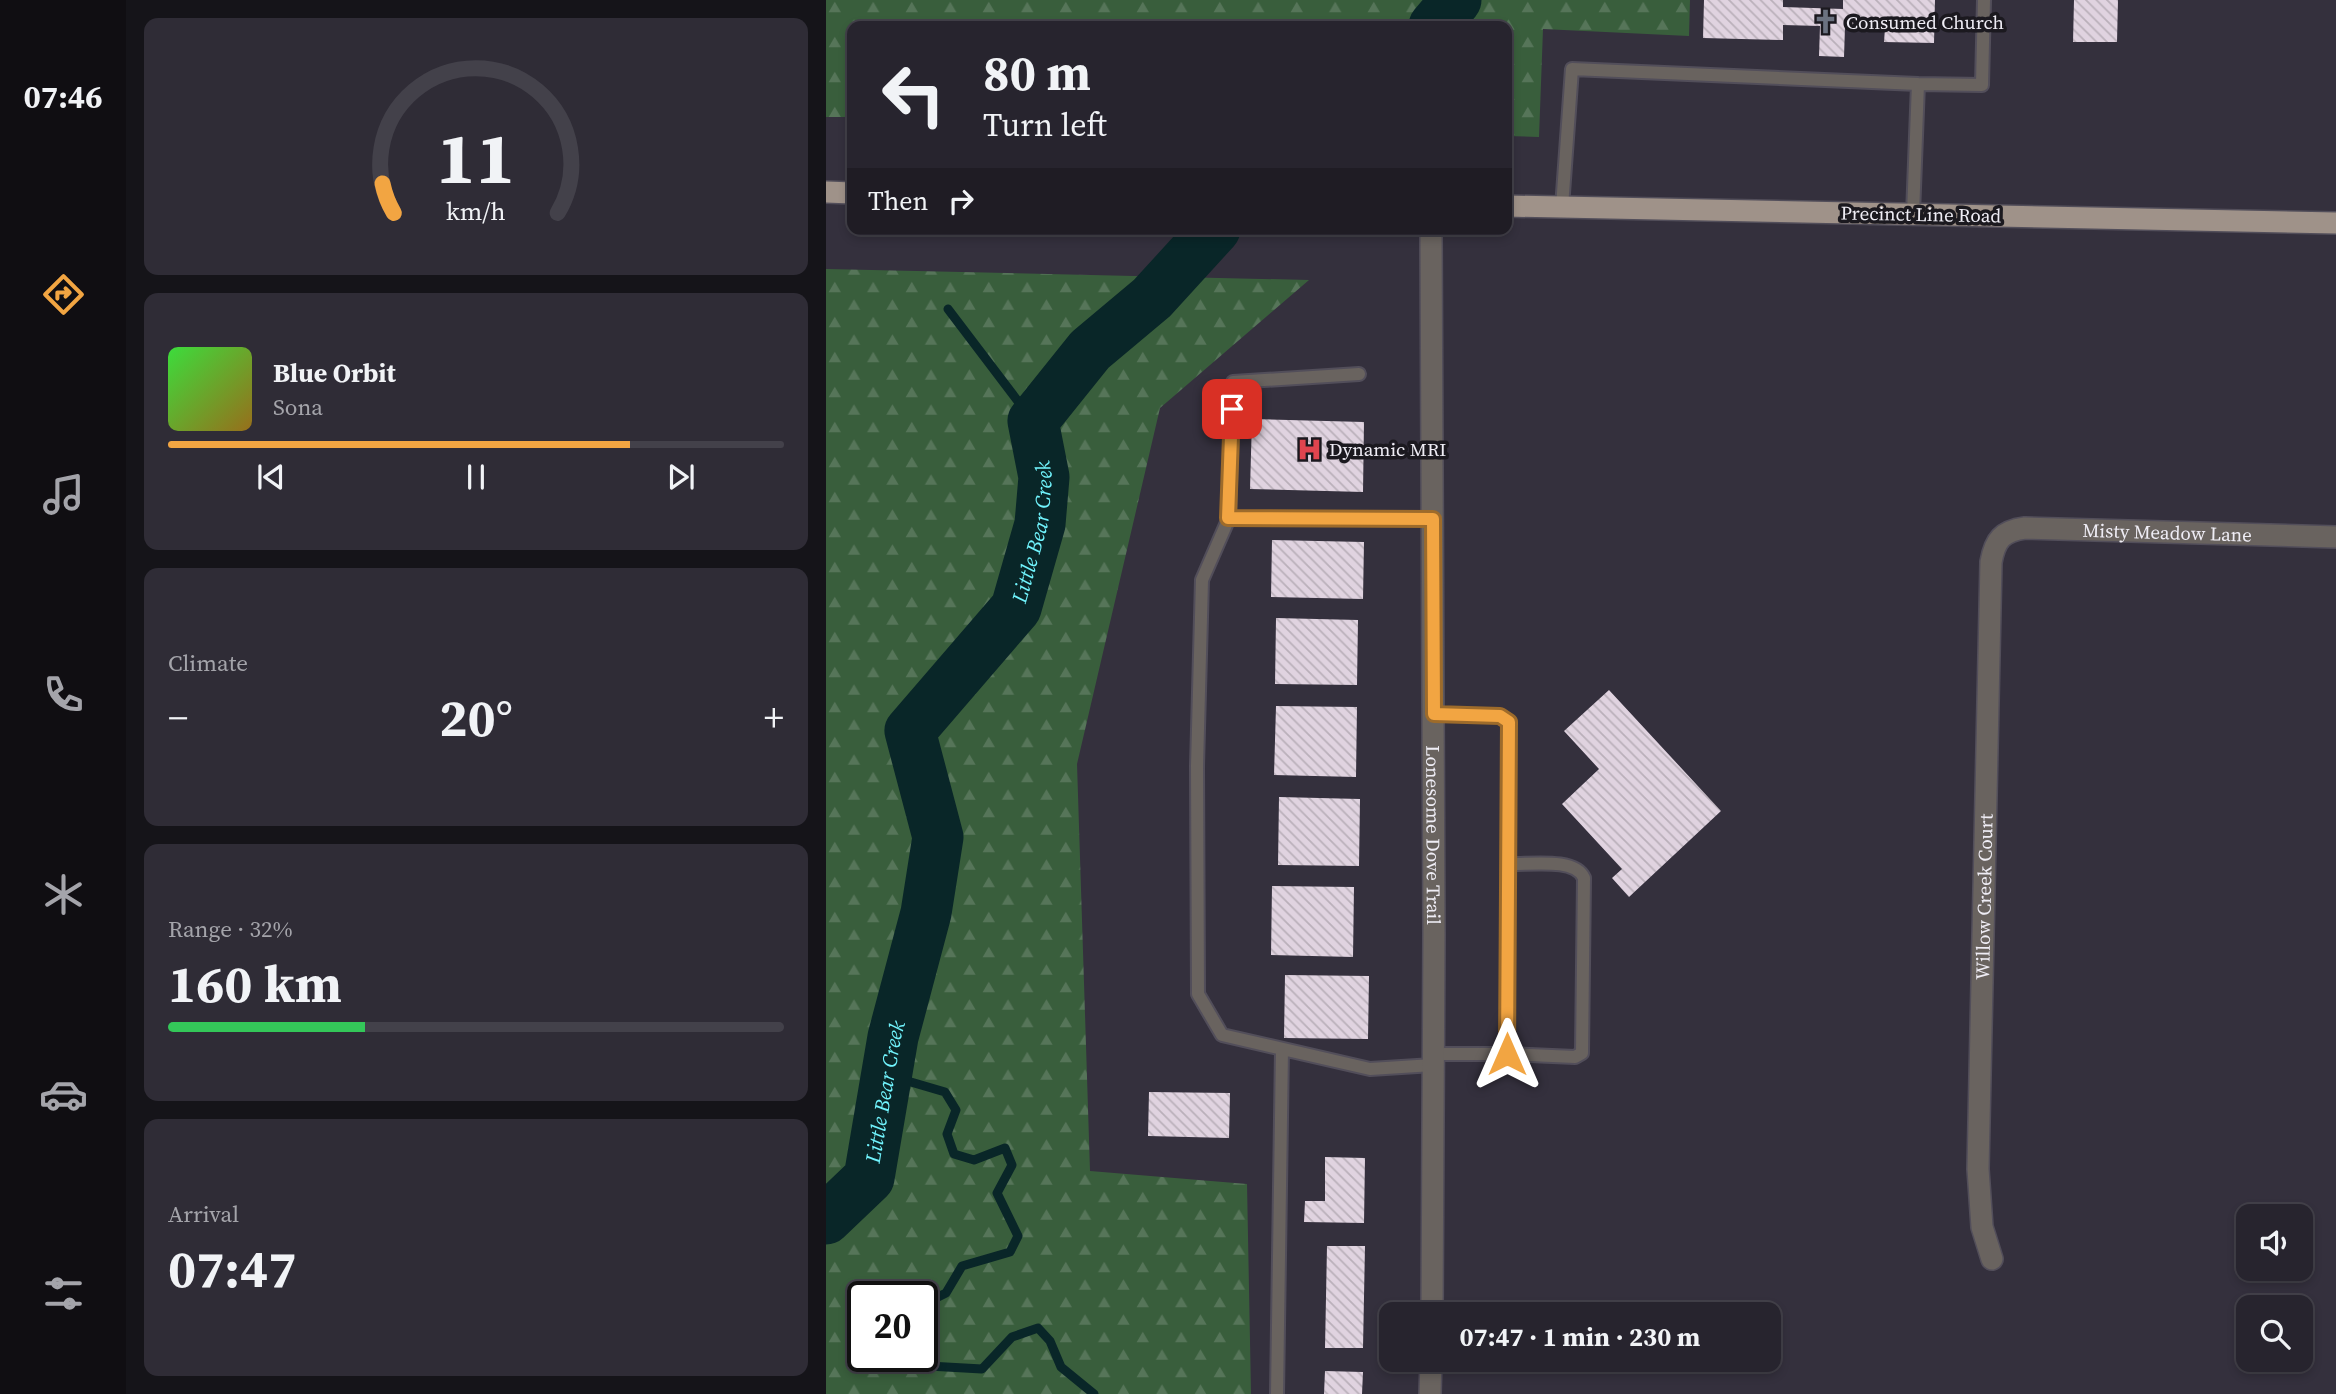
<!DOCTYPE html>
<meta charset="utf-8">
<style>
:root{--surface:#27242e;--page:#2f2c36;--text:#f1f3f6;--muted:#a4a4aa;--line:#43414a;--accent:#f2a542}
body{margin:0;font-family:"Source Serif 4",serif;background:var(--page);color:var(--text);height:100vh;display:flex;flex-direction:column;font-size:26px;white-space:nowrap}
*{box-sizing:border-box;margin:0}
p{font-size:23px;color:var(--muted)}
.icon{flex:none;width:38px;height:38px;fill:none;stroke:currentColor;stroke-width:2;stroke-linecap:round;stroke-linejoin:round}
.map{position:relative;flex:1;overflow:hidden}
.side{display:flex;flex-direction:column;gap:18px;padding:18px;background:#151419;width:700px}
.side>*{flex:none}
.top-card{position:absolute;left:21px;top:21px;width:665px;height:214px;border-radius:14px;box-shadow:0 4px 10px #0003,0 0 0 2px var(--line);background:#27242e;color:var(--text);overflow:hidden}
.fabs{position:absolute;left:1410px;top:1204px;display:grid;gap:14px}
.fabs a{display:grid;place-items:center;width:77px;height:77px;border-radius:14px;background:var(--surface);box-shadow:0 4px 10px #0003,0 0 0 2px var(--line);font-size:35px}
.speed{position:absolute;left:21px;top:1281px;display:flex;gap:14px;font-size:35px;font-weight:700;text-align:center}
.speed>*{display:grid;place-content:center;width:91px;height:91px;border-radius:50%;background:var(--surface);box-shadow:0 4px 10px #0003,0 0 0 2px var(--line);line-height:1}
.speed .limit{border:4px solid #111;border-radius:10px;background:#fff;color:#111}
.pin{position:absolute;display:grid;place-items:center;width:60px;height:60px;color:#fff;margin:-30px;border-radius:14px;box-shadow:0 4px 10px #0006}
.me{position:absolute;width:77px;margin:-38px;rotate:0deg;stroke-linejoin:round;filter:drop-shadow(0 0 5px #0008)}
.turn{display:flex;align-items:center;gap:24px;height:147px;padding:0 21px;font-size:32px}
.turn .icon{width:91px;height:91px;stroke-width:2.5}
.turn b{display:block;font-size:49px;line-height:60px}
.then{display:flex;align-items:center;height:66px;padding:0 21px;background:#0003;gap:14px;font-size:26px}
.big{font-size:52px;font-weight:700;line-height:1.1}
.side .widget{flex:1;display:flex;flex-direction:column;justify-content:center;gap:10px;min-width:0;padding:0 24px;border-radius:14px;background:var(--page)}
.side .dial{align-items:center;gap:0}
.dial svg{height:182px;overflow:visible;fill:none;stroke:var(--line);stroke-width:7;stroke-linecap:round;text-anchor:middle}
.dial text{fill:var(--text);stroke:none}
.song{display:flex;align-items:center;gap:21px}
.cover{width:84px;height:84px;border-radius:10px;background:linear-gradient(135deg,hsl(120 70% 55%),hsl(40 70% 35%))}
.played{height:7px;border-radius:4px;background:linear-gradient(90deg,var(--accent) 75%,var(--line) 75%)}
.keys{display:flex;justify-content:space-around;direction:ltr}
.heat{display:flex;justify-content:space-between;align-items:center;font-size:38px;direction:ltr}
.charge{height:10px;border-radius:5px;background:linear-gradient(90deg,#34c759 32%,var(--line) 0)}
.trip{position:absolute;left:553px;top:1302px;width:402px;height:70px;border-radius:14px;background:var(--surface);box-shadow:0 4px 10px #0003,0 0 0 2px var(--line);font-weight:700;line-height:70px;text-align:center}
main{display:flex;flex:1;min-height:0}
.dock{display:flex;flex-direction:column;width:126px;justify-content:space-around;align-items:center;background:#100e12;color:var(--muted)}
.dock .icon{width:49px;height:49px}
.dock .active{color:var(--accent)}
.dock b{font-size:32px;color:var(--text)}
.map>svg:first-child{display:block}
.forest{fill:url(#forest-firs);fill-rule:evenodd}
.lines{fill:none;stroke-linecap:round;stroke-linejoin:round}
.stream{stroke:#092628;stroke-width:9}
.river{stroke:#092628;stroke-width:51}
.building{fill:url(#building-back-hatch)}
.lane-casing{stroke:#524e5a;stroke-width:16}
.street-casing{stroke:#524e5a;stroke-width:24}
.primary-casing{stroke:#524e5a;stroke-width:24}
.lane{stroke:#69635f;stroke-width:12}
.street{stroke:#69635f;stroke-width:21}
.primary{stroke:#9f9289;stroke-width:21}
.route-casing{stroke:#9d6b2b;stroke-width:18}
.route{stroke:#f2a542;stroke-width:12}
.labels{text-anchor:middle;dominant-baseline:central;stroke-width:7;stroke-linejoin:round;paint-order:stroke}
.poi-label{font-size:19px;fill:#efedf5;stroke:#1b191f;text-anchor:start}
.street-label{font-size:19px;fill:#efedf5;stroke:#1b191f}
.water-label{font-size:21px;font-style:italic;fill:#71f4fd;stroke:#1b191f}
</style>
<main>
<nav class="dock">
<b>07:46</b>
<svg class="icon active" aria-label="directions" viewBox="0 0 24 24"><path d="M12 3l9 9-9 9-9-9zM9 14v-3h6M13 9l2 2-2 2"/></svg>
<svg class="icon" aria-label="music" viewBox="0 0 24 24"><path d="M9 18V5l10-2v13"/><circle cx="6" cy="18" r="3"/><circle cx="16" cy="16" r="3"/></svg>
<svg class="icon" aria-label="phone" viewBox="0 0 24 24"><path d="M5 4h4l2 5-3 2q2 4 5 5l2-3 5 2v4C11 20 4 13 5 4z"/></svg>
<svg class="icon" aria-label="climate" viewBox="0 0 24 24"><path d="M12 3v18M4 7l16 10M4 17L20 7"/></svg>
<svg class="icon" aria-label="car" viewBox="0 0 24 24"><path d="M5 17H2v-5l4-1 3-4h7l3 4 3 1v5h-3M9 17h6M6 11h13"/><circle cx="7" cy="17" r="2"/><circle cx="17" cy="17" r="2"/></svg>
<svg class="icon" aria-label="filters" viewBox="0 0 24 24"><path d="M4 7h16M4 17h16"/><circle cx="9" cy="7" r="2"/><circle cx="15" cy="17" r="2"/></svg>
</nav>
<section class="side">
<div class="widget dial"><svg viewBox="0 0 100 80">
<path d="M14 69A42 42 0 1 1 86 69"/>
<path d="M14 69A42 42 0 0 1 9 56" stroke="#f2a542"/>
<text x="50" y="56" font-size="32" font-weight="700">11</text>
<text x="50" y="72" font-size="11">km/h</text>
</svg></div>
<div class="widget">
<div class="song"><i class="cover"></i><div><b>Blue Orbit</b><p>Sona</p></div></div>
<div class="played"></div>
<div class="keys"><svg class="icon" aria-label="previous" viewBox="0 0 24 24"><path d="M18 5L8 12l10 7zM5 5v14"/></svg><svg class="icon" aria-label="pause" viewBox="0 0 24 24"><path d="M8 5v14M16 5v14"/></svg><svg class="icon" aria-label="next" viewBox="0 0 24 24"><path d="M6 5l10 7-10 7zM19 5v14"/></svg></div>
</div>
<div class="widget"><p>Climate</p>
<div class="heat"><a>−</a><b class="big">20°</b><a>+</a></div>
</div>
<div class="widget"><p>Range · 32%</p><b class="big">160 km</b><div class="charge"></div></div>
<div class="widget"><p>Arrival</p><b class="big">07:47</b></div>
</section>
<div class="map">
<svg width="1510" height="1394" viewBox="0 0 1510 1394">
<defs>
<pattern id="forest-firs" width="22" height="20" patternUnits="userSpaceOnUse" patternTransform="scale(1.75)"><rect width="22" height="20" fill="#395e3c"/><path d="M5 1l3.5 6h-7zM16 11l3.5 6h-7z" fill="#567559"/></pattern>
<pattern id="building-back-hatch" width="6" height="6" patternUnits="userSpaceOnUse" patternTransform="scale(1.75)"><rect width="6" height="6" fill="#e0d3e0"/><path d="M-1 5l2 2M0 0l6 6M5-1l2 2" fill="none" stroke="#bab0ba"/></pattern>
</defs>
<rect width="100%" height="100%" fill="#34303d"/>
<path class="forest" d="M0 0H864L863 36 717 29 713 137 681 136V26H26V117H0Z
M0 269 483 280 334 408 251 764 264 1171 421 1184 425 1394H0ZM37 1297H96V1356H37Z"/>
<g class="lines">
<path class="stream" d="M122 309 207 421
M61 1075 119 1092 130 1110 121 1134 128 1154 148 1160 179 1148 186 1165 171 1193 192 1236 184 1252 136 1266 120 1293 96 1305
M65 1356 67 1364 156 1369 186 1337 212 1328 224 1341 235 1367 268 1394"/>
<g class="river">
<path d="M608 26 630 0"/>
<path id="s1" d="M0 1219 43 1178 67 1037 100 913 112 837 84 731 190 608 214 524 218 477 207 421 264 350 326 298 389 229"/>
</g>
</g>
<path class="building" d="M878 0H957V7L1017 9V0H1109L1108 43 1058 42 1059 28 1019 27 1018 57 993 56 994 26 957 25V40L877 38Z
M1248 0H1292L1291 42H1247Z
M426 419 538 422 537 492 424 489Z
M446 540 538 542 537 599 445 597Z
M450 618 532 620 531 685 449 684Z
M783 690 895 811 803 897 786 878 796 869 736 804 773 769 738 731Z
M450 706 531 707 530 777 448 775Z
M453 797 534 799 533 866 452 865Z
M446 886 528 887 527 957 445 955Z
M459 975 543 976 542 1039 458 1038Z
M323 1092 404 1093 403 1138 322 1136Z
M499 1157 539 1158 538 1223 478 1222 479 1201H499Z
M501 1246H539L537 1348H499Z
M499 1371 537 1372 536 1394H498Z"/>
<g class="lines">
<defs>
<path id="lane" d="M736 207 746 69 1092 84
M1087 214 1092 84 1156 85 1158 0
M533 374 407 382 403 518 607 519
M403 518 376 580 371 766 372 994 396 1035 544 1069 607 1065
M608 714 675 716 683 722 681 1054H608
M681 1054 749 1057 756 1053 758 878C749 857 702 865 682 864
M451 1394 456 1049"/>
<g id="street">
<path id="s2" d="M605 229 608 934 606 1314"/>
<path id="s3" d="M1166 1259 1156 1227 1152 1169 1165 562C1169 540 1176 531 1199 528L1510 537"/>
<path d="M604 1394 605 1360"/>
</g>
<path id="primary" d="M0 192 26 193
M681 206 1510 223"/>
</defs>
<use href="#lane" class="lane-casing"/>
<use href="#street" class="street-casing"/>
<use href="#primary" class="primary-casing"/>
<use href="#lane" class="lane"/>
<use href="#street" class="street"/>
<use href="#primary" class="primary"/>
</g>
<g class="lines">
<defs>
<path id="route" d="M406 409 402 518 607 519 608 714 674 716 683 722 681 1054"/>
</defs>
<use href="#route" class="route-casing"/>
<use href="#route" class="route"/>
</g>
<defs>
<symbol id="church-bare" viewBox="-9 -9 18 18"><path d="M-1.2-6h2.4v3.5h3.3v2.4h-3.3V6h-2.4V-.1h-3.3v-2.4h3.3Z" fill="#6b7280" stroke="#1b191f" stroke-width="2.5" paint-order="stroke"/></symbol>
<symbol id="hospital-bare" viewBox="-9 -9 18 18"><path d="M-5-5h3v3.5h4V-5h3V5h-3V1.5h-4V5h-3Z" fill="#e0444e" stroke="#1b191f" stroke-width="2.5" paint-order="stroke"/></symbol>
</defs>
<g fill-rule="evenodd">
<use href="#church-bare" x="982" y="4" width="35" height="35"/>
<use href="#hospital-bare" x="466" y="432" width="35" height="35"/>
</g>
<g class="labels">
<g class="poi-label">
<text x="1020" y="22">Consumed Church</text>
<text x="503" y="449">Dynamic MRI</text>
</g>
<g class="street-label">
<text transform="translate(1095 214) rotate(1)">Precinct Line Road</text>
<text stroke="none"><textPath href="#s3" startOffset="894">Misty Meadow Lane</textPath></text>
<text stroke="none"><textPath href="#s2" startOffset="606">Lonesome Dove Trail</textPath></text>
<text stroke="none"><textPath href="#s3" startOffset="364">Willow Creek Court</textPath></text>
</g>
<g class="water-label">
<text stroke="none"><textPath href="#s1" startOffset="758">Little Bear Creek</textPath></text>
<text stroke="none"><textPath href="#s1" startOffset="147">Little Bear Creek</textPath></text>
</g>
</g>
</svg>
<div class="fabs">
<a><svg class="icon" aria-label="sound" viewBox="0 0 24 24"><path d="M4 9h4l5-4v14l-5-4H4zM17 9q2 3 0 6"/></svg></a>
<a><svg class="icon" aria-label="search" viewBox="0 0 24 24"><circle cx="10" cy="10" r="6"/><path d="M15 15l6 6"/></svg></a>
</div>
<div class="speed"><div class="limit">20</div></div>
<div class="pin" style="left:406px;top:409px;background:#d93025"><svg class="icon" aria-label="arrive" viewBox="0 0 24 24"><path d="M6 21V4h12l-3 4 3 4H6"/></svg></div>
<svg class="me" style="left:681px;top:1054px" viewBox="-20 -20 40 40"><path d="M0-17L14 15 0 8-14 15z" fill="#f2a542" stroke="#fff" stroke-width="4"/></svg>
<div class="trip">07:47 · 1 min · 230 m</div>
<div class="top-card">
<div class="turn"><svg class="icon" aria-label="left" viewBox="0 0 24 24"><path d="M17 20v-9H6M10 6l-5 5 5 5"/></svg><div><b>80 m</b>Turn left</div></div>
<div class="then">Then<svg class="icon" aria-label="right" viewBox="0 0 24 24"><path d="M7 20v-9h11M14 6l5 5-5 5"/></svg></div>
</div>
</div>
</main>
